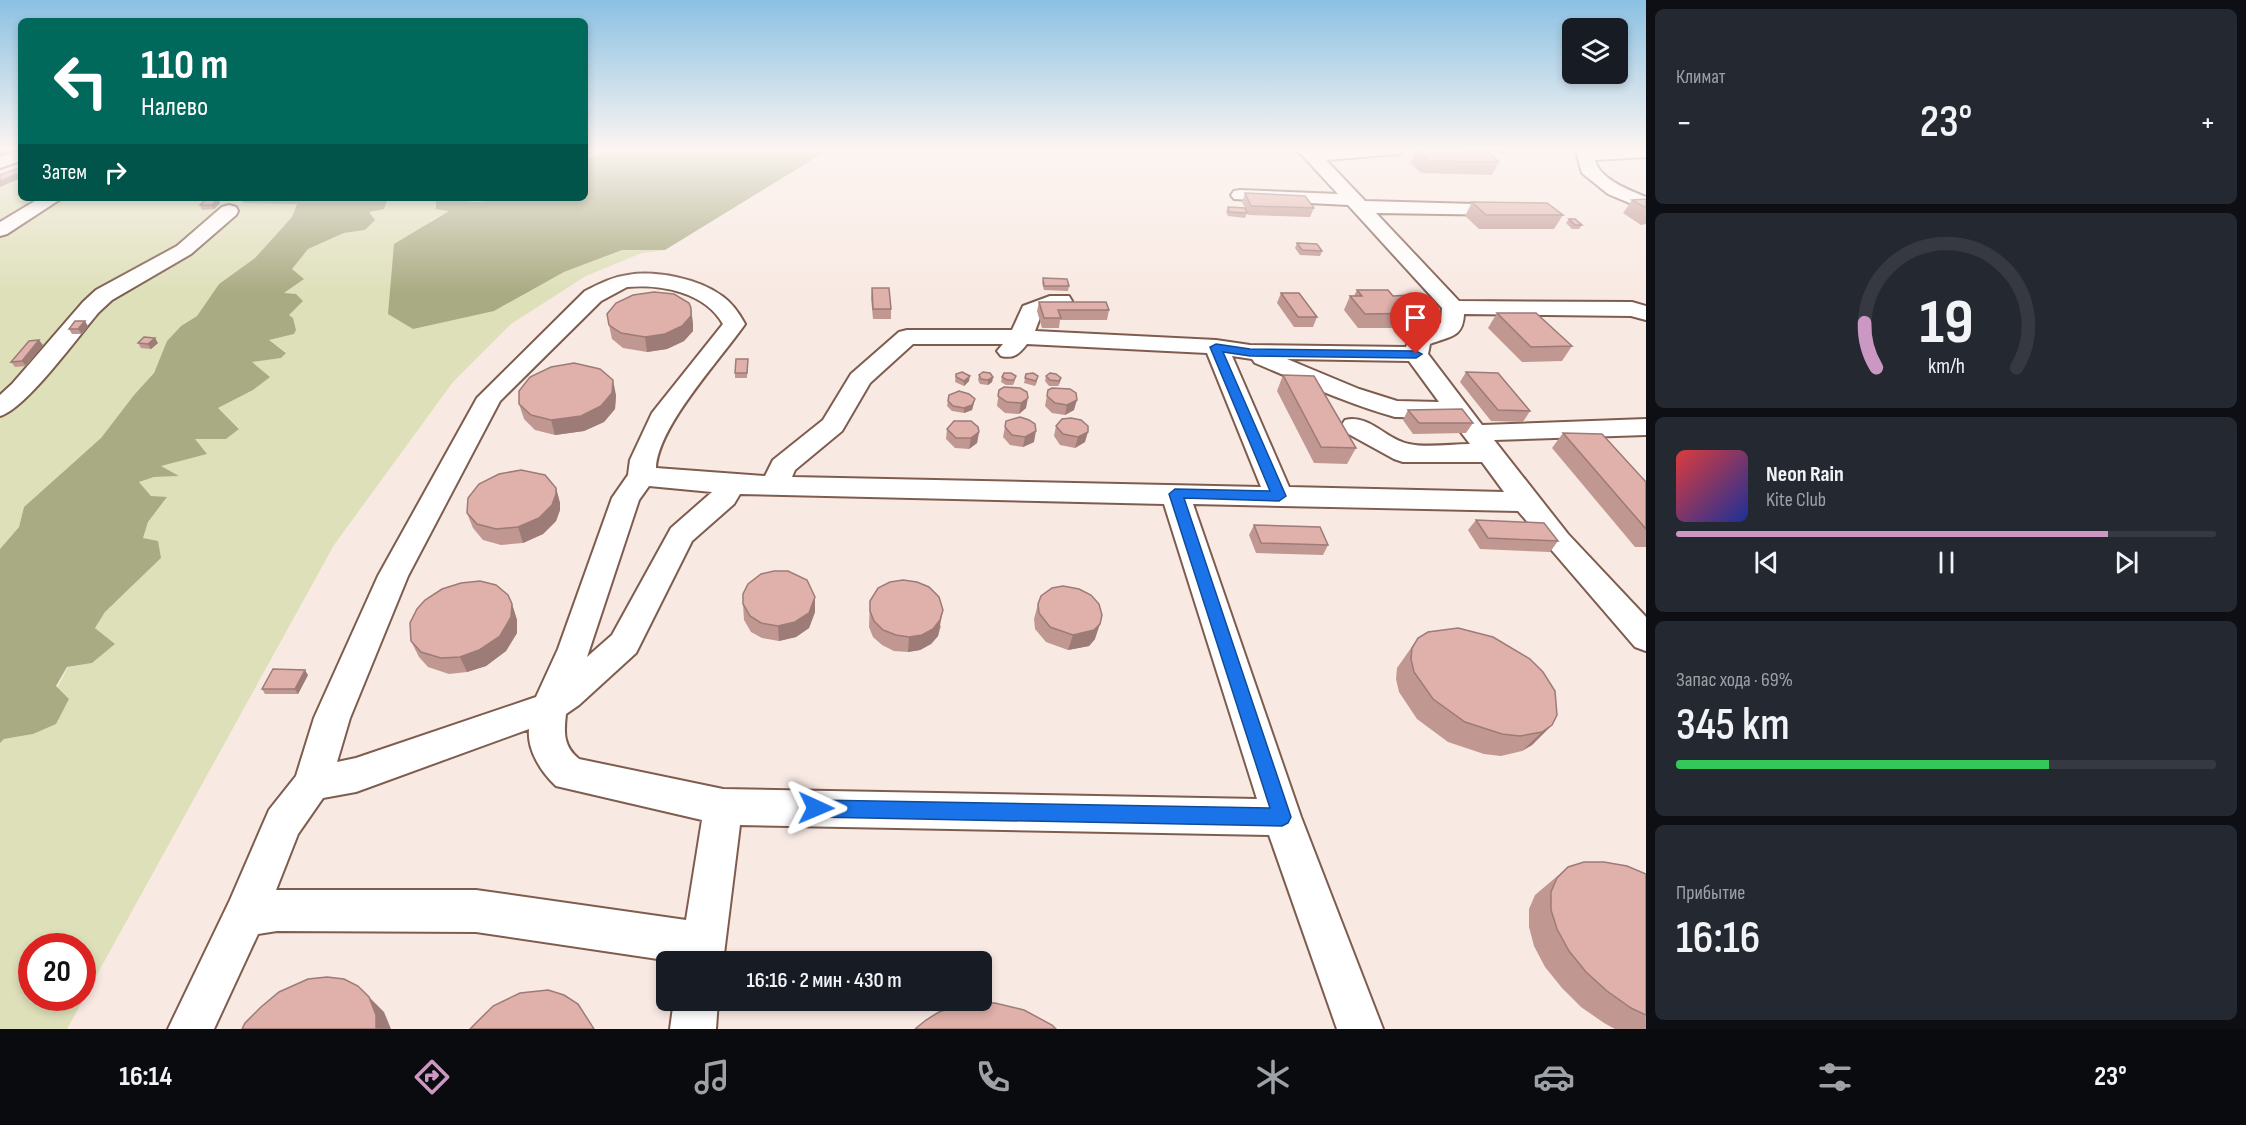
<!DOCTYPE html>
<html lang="ru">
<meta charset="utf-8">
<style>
:root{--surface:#171b24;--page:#242831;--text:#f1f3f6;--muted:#9ea1a6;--line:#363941;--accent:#ca98c3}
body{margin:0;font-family:"Sofia Sans Condensed",sans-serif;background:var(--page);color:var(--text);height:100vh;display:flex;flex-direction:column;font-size:22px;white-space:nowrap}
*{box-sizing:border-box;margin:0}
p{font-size:20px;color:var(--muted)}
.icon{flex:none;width:33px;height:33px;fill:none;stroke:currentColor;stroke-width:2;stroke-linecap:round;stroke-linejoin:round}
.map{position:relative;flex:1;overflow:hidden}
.side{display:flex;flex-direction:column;gap:9px;padding:9px;background:#0d0f14;width:600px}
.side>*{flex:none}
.top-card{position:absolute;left:18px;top:18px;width:570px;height:183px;border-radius:9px;box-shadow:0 3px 9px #0003;background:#00695c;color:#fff;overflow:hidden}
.tools{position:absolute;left:1562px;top:18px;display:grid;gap:12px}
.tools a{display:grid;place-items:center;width:66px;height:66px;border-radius:9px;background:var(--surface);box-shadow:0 3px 9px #0003;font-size:30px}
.speed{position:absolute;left:18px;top:933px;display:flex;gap:12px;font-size:30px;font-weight:700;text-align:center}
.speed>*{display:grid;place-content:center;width:78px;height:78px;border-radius:50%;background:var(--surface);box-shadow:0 3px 9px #0003;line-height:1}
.speed .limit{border:9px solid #d22;background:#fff;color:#111}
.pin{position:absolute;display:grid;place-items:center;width:51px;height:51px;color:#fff;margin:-62px -26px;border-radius:50% 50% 50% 0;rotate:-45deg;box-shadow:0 0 6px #0007}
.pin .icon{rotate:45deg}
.me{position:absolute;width:66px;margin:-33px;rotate:91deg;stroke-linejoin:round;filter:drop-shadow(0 0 4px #0008)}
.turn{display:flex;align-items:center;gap:21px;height:126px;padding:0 24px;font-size:27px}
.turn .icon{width:78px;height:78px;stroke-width:2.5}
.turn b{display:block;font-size:42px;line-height:51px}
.then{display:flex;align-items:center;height:57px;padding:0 24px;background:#0003;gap:12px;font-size:22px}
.big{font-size:45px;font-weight:600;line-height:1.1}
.side .widget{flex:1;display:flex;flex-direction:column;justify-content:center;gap:9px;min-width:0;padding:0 21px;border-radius:9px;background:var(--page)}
.side .dial{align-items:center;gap:0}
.dial svg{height:156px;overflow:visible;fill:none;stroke:var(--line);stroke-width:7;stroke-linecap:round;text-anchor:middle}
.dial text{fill:var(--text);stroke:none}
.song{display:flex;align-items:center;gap:18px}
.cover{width:72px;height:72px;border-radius:9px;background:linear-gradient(135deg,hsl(0 70% 55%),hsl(230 70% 35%))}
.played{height:6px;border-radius:3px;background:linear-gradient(90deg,var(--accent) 80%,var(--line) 80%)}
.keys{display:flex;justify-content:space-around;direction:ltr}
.heat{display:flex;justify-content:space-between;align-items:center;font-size:33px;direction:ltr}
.charge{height:9px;border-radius:4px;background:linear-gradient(90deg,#34c759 69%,var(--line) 0)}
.trip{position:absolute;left:656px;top:951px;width:336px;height:60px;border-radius:9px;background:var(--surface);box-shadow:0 3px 9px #0003;font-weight:600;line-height:60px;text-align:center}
.tab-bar{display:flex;height:96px;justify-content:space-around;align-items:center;background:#090b0e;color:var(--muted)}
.tab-bar .icon{width:42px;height:42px}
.tab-bar .selected{color:var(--accent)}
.tab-bar b{font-size:27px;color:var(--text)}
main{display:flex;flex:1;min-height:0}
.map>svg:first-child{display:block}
.green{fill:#dee0ba;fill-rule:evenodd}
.forest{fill:#a9ab82}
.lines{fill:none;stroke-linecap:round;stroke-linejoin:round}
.minor-casing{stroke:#7e5d4f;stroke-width:4}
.minor{fill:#fff;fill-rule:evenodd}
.wall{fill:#c19792}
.shaded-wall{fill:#9d7b77}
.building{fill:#e0b0aa;stroke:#9d7b77;stroke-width:1.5}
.route{fill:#1a73e8;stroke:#114b97;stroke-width:1.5}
</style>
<main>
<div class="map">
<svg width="1646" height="1029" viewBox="0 0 1646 1029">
<rect width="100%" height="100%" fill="#f9e9e3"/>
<path class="green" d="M21 177V198H241L244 203H297L292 217 255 258 219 284 197 316 181 326 167 341 154 373 134 395 101 438 24 507 19 527 0 549V186Z
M387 200 437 201 450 211 430 221 494 311 564 272 622 250H665L642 253 586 276 511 324 453 382 334 545 67 1029H0V743L4 739 33 734 68 667 92 663 115 644 95 628 105 612 161 558 143 538 148 522 166 498 151 496 139 482 154 477 178 476 160 466 206 454 194 439H226L239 428 218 408 253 390 269 376 251 362 281 358 286 352 268 340 294 334 296 330 293 318 289 315 283 294 303 279 291 269 308 249 344 233 366 230 369 212ZM32 946H82V998H32Z"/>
<path class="forest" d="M609 149H843L823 153 665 250H622L564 272 494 311 413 329 388 314 394 244 449 211 436 209V201L387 200 384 209 369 212 375 220 365 230 344 233 308 249 292 269 304 279 284 293 296 294 303 301 289 315 293 318 296 330 294 334 269 340 286 353 281 358 252 362 270 377 253 390 218 408 239 429 226 439H195L207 454 161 466 179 476 154 477 139 482 151 496 167 497 148 522 143 538 158 541 161 558 105 612 95 628 115 644 92 663 67 667 56 686 69 699 56 724 33 734 4 739 0 743V549L19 527 24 507 101 438 134 395 154 373 167 341 181 326 197 316 219 284 255 258 292 217 297 204 243 203 241 198H448L449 200C466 200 481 205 496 198H585V160Z"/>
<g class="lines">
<defs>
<path id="minor" d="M1294 149H1406L1398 154 1326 160 1365 201 1513 205 1515 209 1513 213 1506 215 1376 213 1459 301 1632 302 1646 306V320L1631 316 1464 314C1463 338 1450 336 1430 344L1428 354 1482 425 1646 419V435L1494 440 1568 534 1646 617V651L1635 647 1518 511 1193 504 1301 817 1383 1029H1337L1269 835 740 825 723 962H678L476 932 277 931 258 934 214 1029H168L230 900 269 810 296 776 314 718 378 576 477 398 585 291C599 284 612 277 628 275 656 270 699 279 722 296 732 303 739 313 745 324 720 360 658 426 656 468L765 476 773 460 823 420 851 374 899 332 907 330H1012L1023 306 1050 296H1069L1072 301 1069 306 1055 308 1041 315 1035 331 1216 340 1250 345 1406 347 1411 335 1441 323 1442 308 1348 205 1234 199 1231 195 1234 191 1240 190 1338 194 1302 155ZM627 287C661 284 705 292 723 324L652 413 630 460 628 475 612 498 558 649 536 697 356 758 337 762 350 718 408 576 500 401 601 301ZM913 344H1003L997 351 1001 356C1014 359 1019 354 1027 344L1207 353 1261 487 792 477 795 470 842 431 870 383ZM1232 356 1252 359 1255 363C1301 382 1347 404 1395 417L1450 418 1470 444C1451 444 1427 448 1409 444 1386 440 1370 414 1345 420L1341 426 1345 432 1394 459 1403 462H1482L1504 492 1289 487ZM1287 359 1409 361 1439 402 1397 401 1359 389ZM649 486 712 492 671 528 612 635 587 657 639 500ZM740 494 1164 504 1257 799 723 789 579 759C563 746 564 733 566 714L579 705 636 653 692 541 734 504ZM529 729C527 750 541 772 556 786L702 820 686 920 476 890H276L298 834 323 798 356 792Z
M1600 149H1646V157L1595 160C1599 179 1629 190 1646 197V210L1608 194 1582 173 1577 155 1579 151Z
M21 150V161L0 168V157Z
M40 198H62L7 234 0 236V222Z
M229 205 236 207 238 211 236 215 191 254 112 300 99 312C79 335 26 409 0 416V395L12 384 83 302 96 290 177 246 222 207Z
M674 1000H718L716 1029H670Z"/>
</defs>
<use href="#minor" class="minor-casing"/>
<use href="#minor" class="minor"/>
</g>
<path class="wall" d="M1476 149H1506L1504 153 1488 152 1499 162 1492 175 1421 173 1410 163 1416 150 1478 151Z
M1245 193 1314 208 1310 217 1248 215 1246 211 1247 213 1245 218 1228 216 1226 212 1228 207 1245 208 1242 202Z
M218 198 220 203 214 209 202 210 200 205Z
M1646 199V224L1641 225 1623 213 1632 200Z
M1472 202 1563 215 1554 229H1479L1465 216Z
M1569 219 1582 225 1579 229H1572L1566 223Z
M1297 243 1322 251 1320 256 1300 255 1295 248Z
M1043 278 1069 286 1068 291 1044 290 1042 283Z
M872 288 891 309V319H873L871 298Z
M1357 290 1393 296 1427 313 1419 328H1358L1344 310 1350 296H1354Z
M1281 293 1317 317 1313 327H1294L1277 303Z
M1039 302 1109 310 1107 320H1060L1059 328H1042L1037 311Z
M1497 313 1572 346 1562 361 1522 362 1488 328Z
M693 323V331L684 341 667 349 647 352 623 348 612 339 609 325Z
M88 326 82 334H72L69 329Z
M138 343H158L151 349 141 348Z
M43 345 26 366 15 367 11 362Z
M748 359 747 378H735V373Z
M1466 372 1530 411 1523 422 1491 421 1460 382Z
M1004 373 1015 381 1013 385H1006L1001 382 1002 377Z
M956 374 969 381 964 386 955 382Z
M1026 374 1037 382 1035 386 1024 383Z
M979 375 993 377 992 382 988 385 980 384 978 380Z
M1283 375 1356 448 1347 464 1314 463 1277 391Z
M1046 376 1061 378 1060 383 1058 386H1049L1045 381Z
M1004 387 1026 408 1019 414 1005 413 997 406 999 390Z
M1048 390 1074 410 1065 415 1052 413 1045 406Z
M616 395 615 409 604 422 584 431 555 435 535 430 524 419 519 404Z
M975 399 972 410 964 413 952 411 947 406 948 401Z
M1408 410 1473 423 1466 433 1413 434 1403 420Z
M1020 417 1034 442 1023 447 1010 445 1003 437 1005 427Z
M1071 418 1085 442 1075 448 1060 445 1054 436 1056 426Z
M947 429 979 432 977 443 969 449 955 448 946 439Z
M1563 433 1646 482V547H1635L1552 448Z
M556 488 560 503V510L556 521 543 534 523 543 501 545 483 540 473 528 467 513Z
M1476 520 1558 541 1550 552 1480 549 1468 530Z
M1254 525 1328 545 1323 555 1256 553 1249 535Z
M870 601 941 626 938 636 931 644 920 650 908 652 894 651 882 645 873 637 869 627Z
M512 604 517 620V633L506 651 486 666 467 672 449 674 428 667 419 657 411 641Z
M743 604 815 612 809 628 796 637 779 641 762 638 751 632 744 620Z
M1038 604 1095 639 1089 646 1068 650 1046 642 1035 629 1034 619Z
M1418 638 1552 725 1532 745 1522 751 1501 756 1484 754 1448 742 1417 719 1399 692 1396 679 1397 668Z
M308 675 298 694H265L262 689Z
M1568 867 1646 874V1029H1615L1604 1023 1581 1007 1562 988 1545 967 1534 946 1529 927V909L1535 895Z"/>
<path class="shaded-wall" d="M0 149H19L0 157Z
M21 172V178L0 187V181Z
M218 198 220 203 214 209 212 205Z
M691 308 693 323V331L684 341 667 349 647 352 645 337Z
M85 321 88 326 82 334 78 329Z
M155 338 158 343 151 349 148 344Z
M39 340 43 345 26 366 22 361Z
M970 376 969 381 964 386V381Z
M993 377 992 382 988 385V380Z
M613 380 616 395 615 409 604 422 584 431 555 435 551 420Z
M1028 398 1026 408 1019 414 1021 403Z
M975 399 972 410 964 413V408Z
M1077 400 1074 410 1065 415 1067 405Z
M1036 431 1034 442 1023 447 1025 437Z
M979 432 977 443 969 449 971 438Z
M1088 432 1085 442 1075 448 1078 437Z
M556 488 560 503V510L556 521 543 534 523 543 518 527Z
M815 597V612L809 628 796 637 779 641 778 626Z
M512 604 517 620V633L506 651 486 666 467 672 460 657Z
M943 610 938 636 931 644 920 650 908 652 909 637Z
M1100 624 1095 639 1089 646 1068 650 1073 635Z
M305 670 308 675 298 694 295 689Z
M1552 725 1532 745 1522 751 1542 732Z
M358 986 384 1012 391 1029H376Z"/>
<path class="building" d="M1416 150 1487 151 1499 162 1427 161Z
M21 167V172L0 181V175Z
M1245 193 1305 196 1314 208 1251 206Z
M218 198 212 205H200L206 199Z
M1646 199V208L1632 200Z
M1472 202 1547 203 1563 215H1486Z
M1228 207 1245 208 1247 213 1229 212Z
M1569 219H1575L1582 225H1575Z
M1297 243 1317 244 1322 251 1302 250Z
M1043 278 1067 279 1069 286H1044Z
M872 288H889L891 309H873Z
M1357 290H1388L1393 296 1411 295 1427 313 1365 314 1350 296H1362Z
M654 292 674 294 689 303 691 308V316L682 326 665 334 645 337 621 333 609 325 607 314 616 303 633 295Z
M1281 293H1299L1317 317H1298Z
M1039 302H1106L1109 310H1058L1061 318H1044Z
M1497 313H1536L1572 346 1531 347Z
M75 321H85L78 329H69Z
M144 337 155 338 148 344 138 343Z
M39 340 22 361 11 362 29 341Z
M736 359H748L747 373H735Z
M574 363 600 369 613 380 612 393 601 406 581 416 551 420 531 415 519 404V391L530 377 551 367Z
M962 372 970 376 964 381 956 377V374Z
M983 372 990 373 993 377 988 380 981 379 979 375Z
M1466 372 1498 373 1530 411 1498 410Z
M1004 373H1011L1016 376 1014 380H1007L1002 377Z
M1033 373 1038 376 1036 381 1025 378 1026 374Z
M1050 373 1056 374 1061 378 1059 381 1050 380 1046 376Z
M1283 375 1314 376 1356 448 1321 447Z
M1004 387 1020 388 1027 392 1028 398 1021 403 1007 402 998 396 999 390Z
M1052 388 1070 389 1076 393 1077 400 1067 405 1055 403 1047 396 1048 390Z
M959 391 969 394 975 399 972 405 964 408 953 406 948 401 949 395Z
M1462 409 1473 423H1419L1408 410Z
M1020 417 1029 420 1035 424 1036 431 1025 437 1012 435 1005 427 1006 421Z
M1071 418 1081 420 1088 426V432L1078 437 1063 434 1056 426 1062 419Z
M954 421H971L978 427 979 432 971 438H956L947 429Z
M1563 433 1602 434 1646 482V529Z
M521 470 545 475 556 488V494L552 505 539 518 518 527 496 529 477 524 467 513 468 498 479 484 499 474Z
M1476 520 1544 523 1558 541 1488 538Z
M1254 525 1320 527 1328 545 1261 543Z
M774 571H788L807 580 815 597 809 613 795 622 778 626 761 623 750 616 743 604V594L748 584 761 574Z
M903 580 917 582 929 587 939 597 943 610 940 620 933 629 922 635 909 637 896 635 883 630 874 621 870 611V601L878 588 890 582Z
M480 581 496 585 508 595 512 604 511 617 500 636 479 650 460 657 441 658 421 652 411 641 410 623 417 609 425 600 442 589 461 583Z
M1063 586 1079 589 1091 595 1099 604 1102 615 1100 624 1094 630 1073 635 1050 627 1039 613 1038 604 1041 596 1052 588Z
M1458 628 1493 637 1530 659 1543 672 1555 691 1557 715 1552 725 1542 732 1520 736 1502 734 1465 722 1433 699 1414 672 1411 659 1412 648 1418 638 1428 632Z
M273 669 305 670 295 689H262Z
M1584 862H1604L1627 866 1646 874V1015L1631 1008 1607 991 1586 972 1569 951 1557 929 1551 910V892L1557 878 1568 867Z
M327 977 344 979 358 986 369 997 376 1015V1029H242L245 1023 261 1007 279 992 308 979Z
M548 990 564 995 578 1004 594 1029H470L493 1006 520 993Z
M966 1003H995L1024 1010 1052 1025 1056 1029H915L926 1020 939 1012Z"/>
<linearGradient id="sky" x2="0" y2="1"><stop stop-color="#8bc1e3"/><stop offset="0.51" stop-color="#fcf5f2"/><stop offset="1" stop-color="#fcf5f2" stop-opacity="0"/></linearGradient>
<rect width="1646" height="293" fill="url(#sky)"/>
<path class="route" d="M1216 344 1250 349 1416 351 1422 354 1416 358 1250 356 1223 352 1286 496 1279 501 1184 498 1291 817 1288 823 1282 826 816 817 810 814 807 808 810 803 816 800 1270 808 1169 494 1175 489 1270 491 1210 347Z"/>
</svg>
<div class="tools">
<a><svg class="icon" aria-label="layers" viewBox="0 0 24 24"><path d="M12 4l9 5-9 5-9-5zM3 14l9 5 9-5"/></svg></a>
</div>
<div class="speed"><div class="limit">20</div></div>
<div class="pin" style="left:1416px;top:354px;background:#d93025"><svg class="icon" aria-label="arrive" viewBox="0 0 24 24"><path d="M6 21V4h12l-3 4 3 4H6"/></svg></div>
<svg class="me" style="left:816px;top:808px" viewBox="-20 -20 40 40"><path d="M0-17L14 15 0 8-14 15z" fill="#1a73e8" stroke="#fff" stroke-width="4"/></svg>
<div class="trip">16:16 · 2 мин · 430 m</div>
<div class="top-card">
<div class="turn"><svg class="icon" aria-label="left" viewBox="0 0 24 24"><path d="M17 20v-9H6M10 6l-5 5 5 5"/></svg><div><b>110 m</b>Налево</div></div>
<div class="then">Затем<svg class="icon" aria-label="right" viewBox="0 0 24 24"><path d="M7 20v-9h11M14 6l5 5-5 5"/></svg></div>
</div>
</div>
<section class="side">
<div class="widget"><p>Климат</p>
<div class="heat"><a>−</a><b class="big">23°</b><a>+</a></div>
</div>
<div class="widget dial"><svg viewBox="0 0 100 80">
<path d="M14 69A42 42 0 1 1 86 69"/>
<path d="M14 69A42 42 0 0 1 8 46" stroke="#ca98c3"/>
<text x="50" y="56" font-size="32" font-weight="700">19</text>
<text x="50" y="72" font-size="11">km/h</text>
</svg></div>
<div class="widget">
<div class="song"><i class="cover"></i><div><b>Neon Rain</b><p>Kite Club</p></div></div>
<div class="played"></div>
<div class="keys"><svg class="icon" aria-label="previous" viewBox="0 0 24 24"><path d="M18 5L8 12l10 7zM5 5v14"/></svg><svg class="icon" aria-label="pause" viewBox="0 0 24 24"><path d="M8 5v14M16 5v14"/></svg><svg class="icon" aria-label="next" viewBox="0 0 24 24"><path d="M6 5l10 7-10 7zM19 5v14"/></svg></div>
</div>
<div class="widget"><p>Запас хода · 69%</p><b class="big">345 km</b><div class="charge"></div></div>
<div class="widget"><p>Прибытие</p><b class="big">16:16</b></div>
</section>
</main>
<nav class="tab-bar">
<b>16:14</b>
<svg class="icon selected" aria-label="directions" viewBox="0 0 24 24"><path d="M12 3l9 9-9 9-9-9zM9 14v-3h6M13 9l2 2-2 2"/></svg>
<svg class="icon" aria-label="music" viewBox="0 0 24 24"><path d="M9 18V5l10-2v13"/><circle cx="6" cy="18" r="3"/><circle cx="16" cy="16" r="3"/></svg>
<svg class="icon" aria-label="phone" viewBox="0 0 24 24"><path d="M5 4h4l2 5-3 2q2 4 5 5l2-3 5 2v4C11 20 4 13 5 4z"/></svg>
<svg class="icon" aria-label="climate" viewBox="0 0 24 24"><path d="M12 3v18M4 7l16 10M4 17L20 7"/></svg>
<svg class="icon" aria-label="car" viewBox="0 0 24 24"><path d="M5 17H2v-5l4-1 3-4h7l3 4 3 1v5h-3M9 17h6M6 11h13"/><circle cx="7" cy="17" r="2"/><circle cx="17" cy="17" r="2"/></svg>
<svg class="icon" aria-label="filters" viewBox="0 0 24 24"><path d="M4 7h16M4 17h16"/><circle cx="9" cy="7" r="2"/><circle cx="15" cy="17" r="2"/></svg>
<b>23°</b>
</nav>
